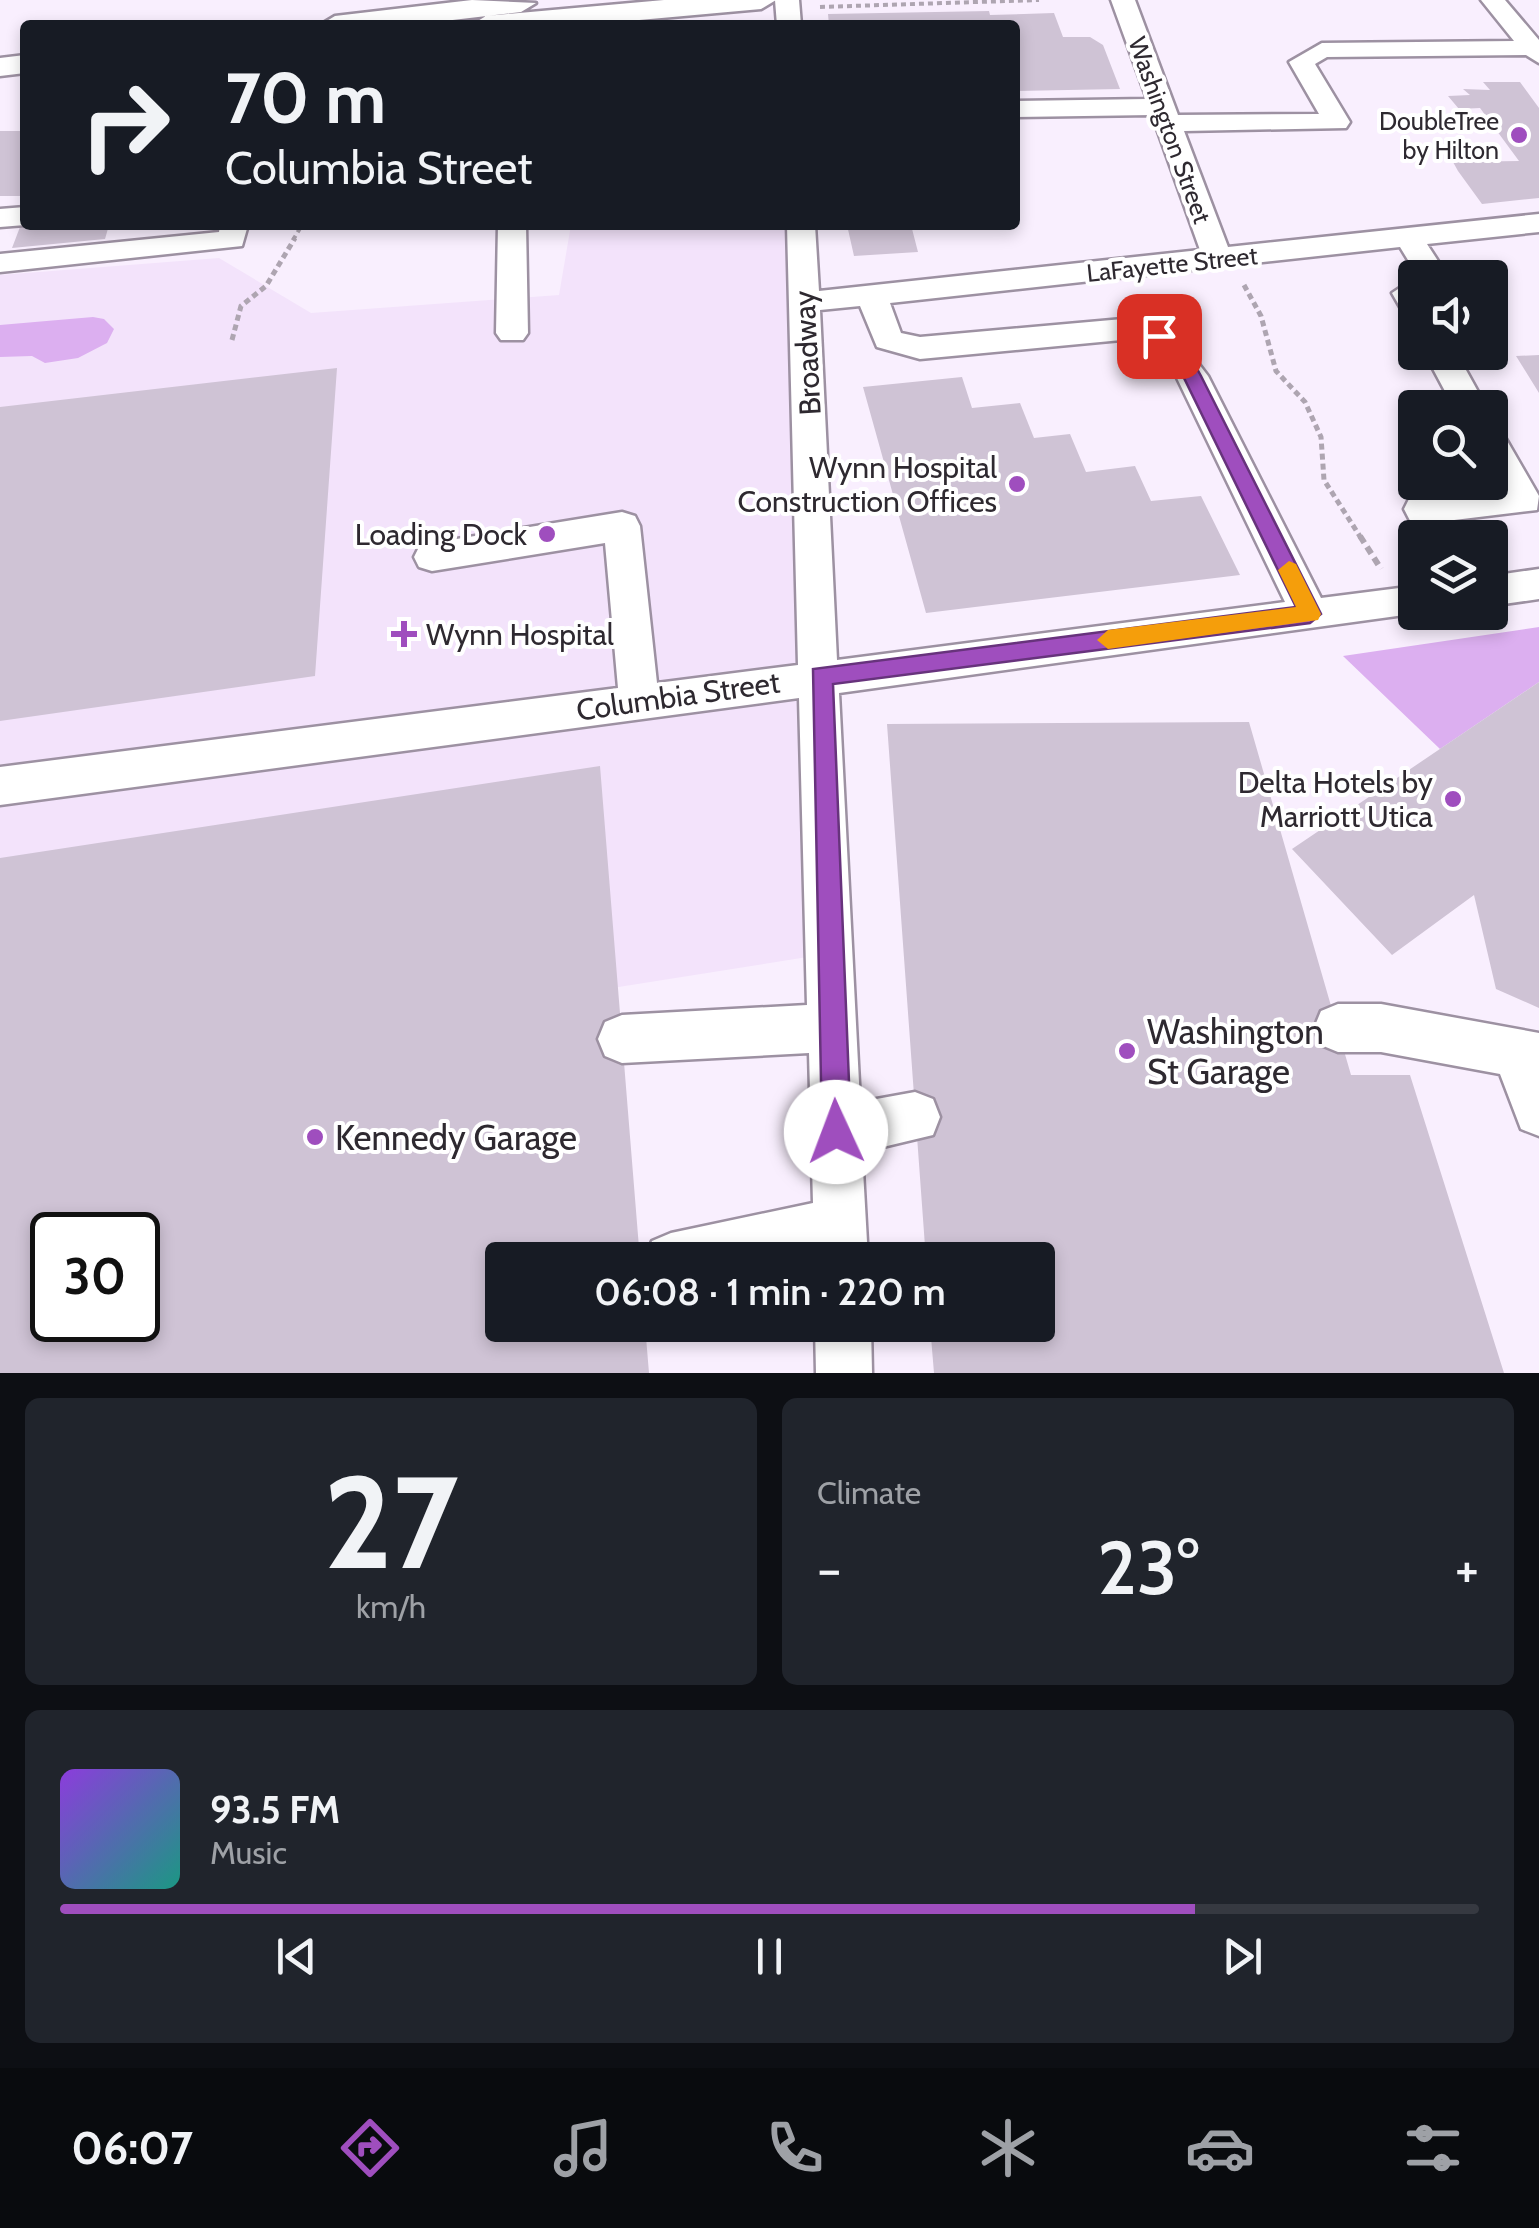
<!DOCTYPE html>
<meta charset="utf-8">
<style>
:root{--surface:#171b24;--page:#20242c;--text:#f1f3f6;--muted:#9ea1a6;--line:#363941;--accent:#9f4ebe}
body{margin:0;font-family:Cabin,sans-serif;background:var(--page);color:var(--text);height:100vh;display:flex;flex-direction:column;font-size:38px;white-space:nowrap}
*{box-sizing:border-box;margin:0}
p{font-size:32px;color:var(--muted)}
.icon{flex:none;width:55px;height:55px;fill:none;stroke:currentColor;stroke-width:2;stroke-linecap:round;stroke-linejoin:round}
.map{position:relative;height:1373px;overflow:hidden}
.details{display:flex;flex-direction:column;gap:25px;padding:25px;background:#0d0f14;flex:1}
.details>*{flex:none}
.hud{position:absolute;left:20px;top:20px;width:1000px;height:210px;border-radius:10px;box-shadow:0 5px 15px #0003;background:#171b24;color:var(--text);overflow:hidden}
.buttons{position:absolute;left:1398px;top:260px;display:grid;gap:20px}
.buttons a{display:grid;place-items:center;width:110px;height:110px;border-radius:10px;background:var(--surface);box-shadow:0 5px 15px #0003;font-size:50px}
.speed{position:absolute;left:30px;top:1212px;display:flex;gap:20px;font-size:50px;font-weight:700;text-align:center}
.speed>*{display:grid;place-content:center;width:130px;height:130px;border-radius:50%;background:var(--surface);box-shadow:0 5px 15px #0003;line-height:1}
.speed .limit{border:5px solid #111;border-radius:15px;background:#fff;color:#111}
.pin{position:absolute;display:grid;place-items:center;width:85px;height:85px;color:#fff;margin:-42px;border-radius:20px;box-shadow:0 5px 15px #0006}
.me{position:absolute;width:110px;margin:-55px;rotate:358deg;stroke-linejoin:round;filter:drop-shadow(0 0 8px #0008)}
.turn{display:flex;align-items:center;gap:35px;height:210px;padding:0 40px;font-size:45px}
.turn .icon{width:130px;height:130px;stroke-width:2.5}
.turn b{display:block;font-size:70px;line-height:85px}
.big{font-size:75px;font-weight:600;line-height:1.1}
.details .widget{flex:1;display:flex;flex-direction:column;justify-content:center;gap:15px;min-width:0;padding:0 35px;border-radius:15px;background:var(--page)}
.details .dial{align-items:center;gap:0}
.dial b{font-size:130px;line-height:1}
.song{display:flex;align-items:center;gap:30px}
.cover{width:120px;height:120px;border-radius:15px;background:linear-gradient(135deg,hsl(270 70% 55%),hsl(170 70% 35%))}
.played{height:10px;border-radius:5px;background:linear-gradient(90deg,var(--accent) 80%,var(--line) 80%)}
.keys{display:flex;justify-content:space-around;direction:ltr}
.heat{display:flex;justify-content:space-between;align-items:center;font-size:55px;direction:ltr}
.details .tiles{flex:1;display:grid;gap:25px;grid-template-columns:1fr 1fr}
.widget:last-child{grid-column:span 2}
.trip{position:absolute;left:485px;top:1242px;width:570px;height:100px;border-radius:10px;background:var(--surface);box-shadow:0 5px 15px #0003;font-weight:600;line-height:100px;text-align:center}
.tabs{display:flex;height:160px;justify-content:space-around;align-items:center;background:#090b0e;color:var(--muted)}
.tabs .icon{width:70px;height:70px}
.tabs .selected{color:var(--accent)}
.tabs b{font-size:45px;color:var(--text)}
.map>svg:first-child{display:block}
.built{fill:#f3e3fb}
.green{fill:#dcaff0}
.building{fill:#cfc3d5;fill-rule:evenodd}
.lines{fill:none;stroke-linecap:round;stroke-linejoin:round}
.minor-casing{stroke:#9d91a2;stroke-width:5}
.major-casing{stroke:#9d91a2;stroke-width:5}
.path-far2{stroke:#aea5b1;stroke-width:4;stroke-dasharray:5 4;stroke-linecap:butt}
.path-far1{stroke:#aea5b1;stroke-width:5;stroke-dasharray:6 4;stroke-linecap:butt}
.path{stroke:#aea5b1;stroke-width:6;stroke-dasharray:8 5;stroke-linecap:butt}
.minor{fill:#fff;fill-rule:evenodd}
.major{fill:#fff;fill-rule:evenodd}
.route{fill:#9f4ebe;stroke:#67337c;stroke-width:2.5}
.slow{fill:#f59e0b}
.poi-dot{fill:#9f4ebe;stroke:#fff;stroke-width:4}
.labels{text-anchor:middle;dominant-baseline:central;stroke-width:8;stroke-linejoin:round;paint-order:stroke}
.far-poi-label{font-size:25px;fill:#2e2930;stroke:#fff;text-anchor:end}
.far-street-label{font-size:25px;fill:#2e2930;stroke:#fff}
.street-label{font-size:30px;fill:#2e2930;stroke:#fff}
.poi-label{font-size:30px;fill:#2e2930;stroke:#fff;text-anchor:end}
.near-poi-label{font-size:35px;fill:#2e2930;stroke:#fff;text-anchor:start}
</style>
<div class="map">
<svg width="1539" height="1373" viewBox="0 0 1539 1373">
<rect width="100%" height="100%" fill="#f9effe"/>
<path class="built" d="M571 225H791L820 955 0 1085V275L219 258 311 313 559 295Z"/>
<path class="green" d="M93 317 104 319 114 329 107 343 78 358 45 363 32 356 0 357V325Z
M1539 627V682L1440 749 1343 656Z"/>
<path class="building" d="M989 11 990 15 1054 13 1063 37H1090L1103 45 1120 89 1015 91V25H829L828 14Z
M1483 82H1520L1539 108V198L1482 204 1458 171 1453 162 1519 161 1480 108 1459 109 1448 96 1470 95 1463 89 1490 90Z
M0 131H25V196H0Z
M40 225H109L105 239 12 248 20 227Z
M847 225H911L918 252 854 256Z
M1539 355V393L1516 356Z
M337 368 315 676 0 721V407Z
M962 377 972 408 1020 403 1034 438 1070 434 1086 472 1135 466 1151 501 1201 496 1240 575 926 613 863 387Z
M1539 682V1008L1496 989 1474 895 1392 955 1292 849Z
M1249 722 1351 1075H1410L1504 1373H934L930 1325H1038V1260H926L887 724Z
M600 766 640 1260H502V1325H645L649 1373H0V858ZM52 1235H138V1320H52Z"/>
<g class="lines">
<defs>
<path id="minor" d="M775 0H799L801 25H777Z
M1111 0H1135L1178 115 1319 114 1289 62 1322 43 1514 41 1481 0H1505L1539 40V63L1526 55 1327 57 1315 64 1350 122 1346 128 1184 131 1228 247 1539 214V232L1427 244 1449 278H1419L1400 247 890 303 901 333 920 337 1134 318 1179 338 1208 376 1321 598 1415 586V612H1426L839 693 860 1102 915 1092 933 1099 940 1117 933 1135 862 1152 868 1260H814V1256L795 1260H644L652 1241 671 1233 813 1203 809 1053 622 1063 605 1056 598 1039 605 1022 622 1015 807 1005 799 698 0 805V767L618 688 605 543 432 571 419 567 414 557 419 547 432 543 622 512 635 516 640 526 657 683 798 665 787 225H815L819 291 1200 250 1152 115 1015 117V101L1147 99ZM860 306 877 347 920 359 1132 339 1157 353 1176 376 1285 602 837 660 820 310Z
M25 207V225L0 227V209Z
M220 225H248L242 246 0 272V254L219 232Z
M498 225H526L528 333 523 340H501L496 333Z
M1407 283H1415V317L1404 314 1392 293Z
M1424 352H1456L1487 408H1454Z
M1490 429 1502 432 1539 496 1537 510 1446 521 1455 538H1419L1404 509 1409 499 1500 490 1490 472Z
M1539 569V599L1490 606V576Z
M1338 1004H1381L1539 1033V1136L1521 1129 1500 1074 1381 1052H1338L1321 1045 1314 1028 1321 1011Z
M815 1325H871L872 1373H816Z"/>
<path id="major" d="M472 0 536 3 521 12 410 25H320L335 16Z
M664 0H776L761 9 584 25H471L486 16Z
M25 55V73L0 76V58Z"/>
</defs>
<use href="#minor" class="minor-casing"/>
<use href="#major" class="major-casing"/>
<path class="path-far2" d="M820 7 1039 0
M293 240 302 225"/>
<path class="path-far1" d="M1244 285 1261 316 1276 371 1305 402 1321 437 1324 480 1361 538
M232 340 241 306 266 286 295 238"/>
<path class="path" d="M1360 536 1381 569"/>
<use href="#minor" class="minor"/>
<use href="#major" class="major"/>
</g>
<path class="route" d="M1159 330 1187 351 1201 376 1321 614 1310 623 833 684 851 1132 847 1142 836 1146 826 1142 822 1132 813 669 1296 607 1183 376 1150 336Z"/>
<path class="slow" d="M1289 561 1296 564 1321 614 1318 620 1108 649 1097 640 1108 630 1296 607 1278 570Z"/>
<g class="poi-dot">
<circle cx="1519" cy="135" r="10"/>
<circle cx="1017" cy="484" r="10"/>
<circle cx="547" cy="534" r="10"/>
<path d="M399 619h10v10h10v10h-10v10h-10v-10h-10v-10h10z"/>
<circle cx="1453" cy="799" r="10"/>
<circle cx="1127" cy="1051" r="10"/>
<circle cx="315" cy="1137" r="10"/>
</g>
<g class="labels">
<g class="far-poi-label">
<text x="1499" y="121">DoubleTree<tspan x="1499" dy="29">by Hilton</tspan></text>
</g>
<g class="far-street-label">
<text transform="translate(1170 130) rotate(70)">Washington Street</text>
<text transform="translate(1172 264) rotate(-6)">LaFayette Street</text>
</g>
<g class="street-label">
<text transform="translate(807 353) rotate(-93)">Broadway</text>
<text transform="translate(678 696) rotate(-8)">Columbia Street</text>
</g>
<g class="poi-label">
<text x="997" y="467">Wynn Hospital<tspan x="997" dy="34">Construction Offices</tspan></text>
<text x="527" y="534">Loading Dock</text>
<text x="426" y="634" text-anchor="start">Wynn Hospital</text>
<text x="1433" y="782">Delta Hotels by<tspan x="1433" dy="34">Marriott Utica</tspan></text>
</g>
<g class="near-poi-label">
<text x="1147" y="1031">Washington<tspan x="1147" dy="40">St Garage</tspan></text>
<text x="335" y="1137">Kennedy Garage</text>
</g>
</g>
</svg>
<div class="buttons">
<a><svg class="icon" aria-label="sound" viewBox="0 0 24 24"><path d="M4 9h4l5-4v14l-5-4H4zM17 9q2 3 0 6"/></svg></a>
<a><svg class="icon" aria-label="search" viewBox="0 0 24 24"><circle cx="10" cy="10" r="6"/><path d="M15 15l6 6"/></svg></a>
<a><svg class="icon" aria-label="layers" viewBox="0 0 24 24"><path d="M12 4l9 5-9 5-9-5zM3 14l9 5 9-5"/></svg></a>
</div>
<div class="speed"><div class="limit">30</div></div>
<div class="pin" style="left:1159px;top:336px;background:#d93025"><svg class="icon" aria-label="arrive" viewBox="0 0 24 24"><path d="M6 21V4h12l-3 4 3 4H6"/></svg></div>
<svg class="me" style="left:836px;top:1132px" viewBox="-20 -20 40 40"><circle r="19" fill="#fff"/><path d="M0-13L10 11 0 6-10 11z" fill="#9f4ebe"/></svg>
<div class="trip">06:08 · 1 min · 220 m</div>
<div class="hud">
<div class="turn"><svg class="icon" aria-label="right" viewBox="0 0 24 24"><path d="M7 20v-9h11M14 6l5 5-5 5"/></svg><div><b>70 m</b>Columbia Street</div></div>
</div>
</div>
<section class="details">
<div class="tiles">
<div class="widget dial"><b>27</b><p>km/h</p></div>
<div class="widget"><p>Climate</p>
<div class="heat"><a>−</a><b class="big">23°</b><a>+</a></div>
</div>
<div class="widget">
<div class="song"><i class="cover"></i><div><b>93.5 FM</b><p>Music</p></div></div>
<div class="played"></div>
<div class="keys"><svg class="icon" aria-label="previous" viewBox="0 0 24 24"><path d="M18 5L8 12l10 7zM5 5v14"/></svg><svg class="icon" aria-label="pause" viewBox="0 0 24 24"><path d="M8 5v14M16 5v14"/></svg><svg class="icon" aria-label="next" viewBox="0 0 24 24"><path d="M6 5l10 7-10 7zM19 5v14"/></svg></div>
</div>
</div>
</section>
<nav class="tabs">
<b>06:07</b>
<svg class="icon selected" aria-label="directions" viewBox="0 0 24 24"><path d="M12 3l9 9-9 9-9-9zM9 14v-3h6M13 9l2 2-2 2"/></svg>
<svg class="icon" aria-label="music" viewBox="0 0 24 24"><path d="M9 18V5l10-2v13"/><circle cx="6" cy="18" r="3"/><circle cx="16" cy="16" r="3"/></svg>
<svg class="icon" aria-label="phone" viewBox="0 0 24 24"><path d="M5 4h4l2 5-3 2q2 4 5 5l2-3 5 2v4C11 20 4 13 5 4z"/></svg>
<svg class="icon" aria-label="climate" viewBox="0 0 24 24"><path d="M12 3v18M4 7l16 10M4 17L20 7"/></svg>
<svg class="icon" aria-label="car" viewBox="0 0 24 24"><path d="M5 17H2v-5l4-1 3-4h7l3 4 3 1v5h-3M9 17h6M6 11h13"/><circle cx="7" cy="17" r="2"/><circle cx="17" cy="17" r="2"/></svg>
<svg class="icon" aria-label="filters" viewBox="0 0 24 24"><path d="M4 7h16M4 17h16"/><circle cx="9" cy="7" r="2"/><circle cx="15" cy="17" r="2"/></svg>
</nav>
